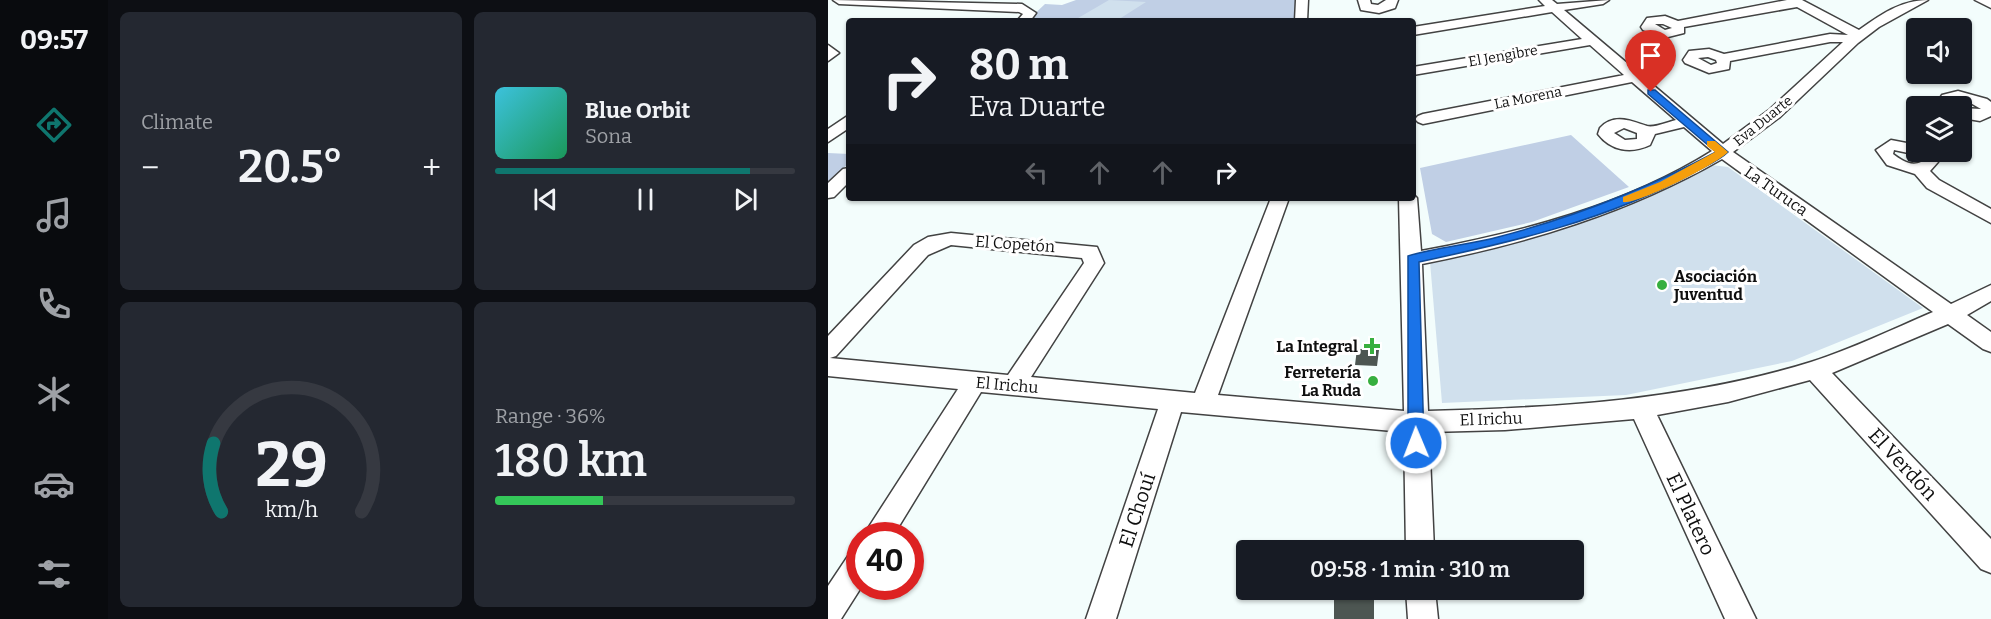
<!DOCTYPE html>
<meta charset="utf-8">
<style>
:root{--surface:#171b24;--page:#242831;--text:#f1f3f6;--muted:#9ea1a6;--line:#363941;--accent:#0f766e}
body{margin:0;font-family:Bitter,serif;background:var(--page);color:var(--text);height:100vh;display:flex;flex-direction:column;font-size:22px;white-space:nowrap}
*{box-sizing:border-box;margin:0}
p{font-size:20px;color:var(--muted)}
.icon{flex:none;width:33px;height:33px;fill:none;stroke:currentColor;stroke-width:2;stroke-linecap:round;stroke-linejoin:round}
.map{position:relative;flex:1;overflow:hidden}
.panel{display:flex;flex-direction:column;gap:12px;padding:12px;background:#0d0f14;width:720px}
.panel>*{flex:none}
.top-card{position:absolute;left:18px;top:18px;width:570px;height:183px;border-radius:6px;box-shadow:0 2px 4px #0004;background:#171b24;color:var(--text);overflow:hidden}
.controls{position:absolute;left:1078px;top:18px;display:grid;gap:12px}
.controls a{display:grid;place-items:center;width:66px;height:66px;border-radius:6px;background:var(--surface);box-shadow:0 2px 4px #0004;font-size:30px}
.speed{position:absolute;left:18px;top:522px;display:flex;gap:12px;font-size:30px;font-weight:700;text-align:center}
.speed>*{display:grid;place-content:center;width:78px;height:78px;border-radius:50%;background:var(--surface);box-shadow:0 2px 4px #0004;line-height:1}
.speed .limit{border:9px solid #d22;background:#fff;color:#111}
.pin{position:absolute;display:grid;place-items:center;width:51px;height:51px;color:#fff;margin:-62px -26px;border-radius:50% 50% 50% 0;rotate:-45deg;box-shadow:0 0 6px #0007}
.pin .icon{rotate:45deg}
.me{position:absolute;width:66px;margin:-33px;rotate:359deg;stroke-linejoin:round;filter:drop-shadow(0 0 4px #0008)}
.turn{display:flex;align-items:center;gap:21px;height:126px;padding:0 24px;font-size:27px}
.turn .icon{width:78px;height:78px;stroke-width:2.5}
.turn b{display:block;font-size:42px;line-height:51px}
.lanes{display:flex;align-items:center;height:57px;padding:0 24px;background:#0003;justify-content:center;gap:30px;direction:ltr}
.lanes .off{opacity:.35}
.big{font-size:45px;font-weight:600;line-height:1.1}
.panel .tile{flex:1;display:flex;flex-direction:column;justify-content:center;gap:9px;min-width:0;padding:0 21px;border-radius:9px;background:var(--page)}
.panel .dial{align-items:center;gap:0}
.dial svg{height:156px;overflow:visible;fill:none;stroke:var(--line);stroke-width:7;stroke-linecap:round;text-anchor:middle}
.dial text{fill:var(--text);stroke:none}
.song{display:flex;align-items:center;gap:18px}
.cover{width:72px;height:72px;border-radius:9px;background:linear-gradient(135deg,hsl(190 70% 55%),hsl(150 70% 35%))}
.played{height:6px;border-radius:3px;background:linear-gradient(90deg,var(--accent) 85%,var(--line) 85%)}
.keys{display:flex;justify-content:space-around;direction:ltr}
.heat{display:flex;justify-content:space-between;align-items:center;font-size:33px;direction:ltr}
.charge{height:9px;border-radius:4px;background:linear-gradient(90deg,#34c759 36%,var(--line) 0)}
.panel .tiles{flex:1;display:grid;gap:12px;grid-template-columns:repeat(2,1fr)}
.trip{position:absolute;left:408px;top:540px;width:348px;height:60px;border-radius:6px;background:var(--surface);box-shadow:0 2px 4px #0004;font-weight:600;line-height:60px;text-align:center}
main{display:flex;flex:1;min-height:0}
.tab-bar{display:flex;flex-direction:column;width:108px;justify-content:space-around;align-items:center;background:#090b0e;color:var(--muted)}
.tab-bar .icon{width:42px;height:42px}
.tab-bar .on{color:var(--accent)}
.tab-bar b{font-size:27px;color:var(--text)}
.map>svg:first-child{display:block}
.green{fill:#c0cfe5}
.pitch{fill:#d0e0ed}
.building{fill:#4d5652}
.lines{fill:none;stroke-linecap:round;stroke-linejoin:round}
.minor-casing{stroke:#424242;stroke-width:3}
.minor{fill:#fff;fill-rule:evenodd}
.route{fill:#1a73e8;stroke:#114b97;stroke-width:1.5}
.slow{fill:#f59e0b}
.poi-dot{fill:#37af3f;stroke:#fff;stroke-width:2}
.labels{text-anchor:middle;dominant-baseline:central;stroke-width:6;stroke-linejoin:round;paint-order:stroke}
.far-street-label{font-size:14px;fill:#0f0f0f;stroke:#fff}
.street-label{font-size:16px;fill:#0f0f0f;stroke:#fff}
.poi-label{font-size:16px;font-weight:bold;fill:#0f0f0f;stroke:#fff;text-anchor:end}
.near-street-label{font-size:20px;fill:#0f0f0f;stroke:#fff}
</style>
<main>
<nav class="tab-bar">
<b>09:57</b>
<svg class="icon on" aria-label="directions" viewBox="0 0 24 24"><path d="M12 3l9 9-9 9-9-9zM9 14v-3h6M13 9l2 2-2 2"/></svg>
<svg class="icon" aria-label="music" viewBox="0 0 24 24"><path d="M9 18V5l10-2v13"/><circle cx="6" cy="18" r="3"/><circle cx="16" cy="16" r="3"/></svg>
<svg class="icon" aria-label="phone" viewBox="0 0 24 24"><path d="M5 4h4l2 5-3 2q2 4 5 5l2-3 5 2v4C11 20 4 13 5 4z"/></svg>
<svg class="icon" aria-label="climate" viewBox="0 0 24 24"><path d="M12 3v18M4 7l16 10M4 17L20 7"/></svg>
<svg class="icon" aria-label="car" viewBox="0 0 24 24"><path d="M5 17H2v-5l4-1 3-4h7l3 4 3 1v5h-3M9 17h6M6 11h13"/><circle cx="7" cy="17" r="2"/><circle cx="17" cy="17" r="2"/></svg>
<svg class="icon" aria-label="filters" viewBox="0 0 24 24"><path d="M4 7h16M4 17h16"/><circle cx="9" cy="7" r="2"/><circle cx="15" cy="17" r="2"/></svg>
</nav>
<section class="panel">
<div class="tiles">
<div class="tile"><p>Climate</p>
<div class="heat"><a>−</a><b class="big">20.5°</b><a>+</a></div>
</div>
<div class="tile">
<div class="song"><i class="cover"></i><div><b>Blue Orbit</b><p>Sona</p></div></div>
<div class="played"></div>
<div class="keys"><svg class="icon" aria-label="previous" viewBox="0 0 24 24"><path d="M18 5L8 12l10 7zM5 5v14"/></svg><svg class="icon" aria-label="pause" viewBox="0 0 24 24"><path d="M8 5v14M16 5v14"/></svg><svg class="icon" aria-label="next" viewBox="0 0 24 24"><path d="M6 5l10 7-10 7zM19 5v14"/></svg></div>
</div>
<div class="tile dial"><svg viewBox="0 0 100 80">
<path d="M14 69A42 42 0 1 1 86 69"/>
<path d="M14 69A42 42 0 0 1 10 34" stroke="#0f766e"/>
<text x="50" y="56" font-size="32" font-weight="700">29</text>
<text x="50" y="72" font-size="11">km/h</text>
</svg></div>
<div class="tile"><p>Range · 36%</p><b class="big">180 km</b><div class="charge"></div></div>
</div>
</section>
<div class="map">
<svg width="1163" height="619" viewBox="0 0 1163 619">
<rect width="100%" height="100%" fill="#f3fdfc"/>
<path class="green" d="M248 0H468V21H199L217 4 234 5Z
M743 135 801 187 704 222 618 242 604 234 592 168Z
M0 153 21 154V163L0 182Z"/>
<path class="pitch" d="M281 0 318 2 288 21H245Z
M883 165 900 167 1095 308 964 361 798 395 614 403 602 262C699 238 797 216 883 165Z"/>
<path class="building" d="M529 349 551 350 549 366 527 365Z
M546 597V619H506V599Z"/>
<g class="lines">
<defs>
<path id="minor" d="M5 0 194 4 208 13 202 21H189L195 14 191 12 11 4Z
M468 0H480L479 21H467Z
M530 0H542L543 4 550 5 558 0H570L567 8 551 13 533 10Z
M711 0H724L729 4 781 0 775 4 736 10 895 144 941 110 1015 42H1002L902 61 901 69 881 73 857 63 855 60 861 51 881 49 896 54 1002 34 1020 35 969 7 856 27V33L836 38 815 30 813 27 819 18 837 16 850 21 959 0H974L1031 30C1052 15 1073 0 1100 0L1051 27 1030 43 952 117 905 152 1123 304 1163 285V301L1139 315 1163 332V352L1155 349 1120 324 1004 373 1163 539V573L1153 569 982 380 900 402 829 415 928 619H897L806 419 677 430 601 432 606 550H578L576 432 353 412 288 619H258L330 409 153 392 65 536H35L130 389 0 376V336L86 245 100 237 123 233 269 247 276 263 203 377 367 393 443 198H461L390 395 576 411 571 198H585V194L589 198 593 251C694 232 796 206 884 151L856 127 827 134 822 145C803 154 783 151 770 134L772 128C786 113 803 121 819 126 826 128 840 122 848 120L804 82 595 124 590 122 587 119 590 116 595 114 796 75 762 45 585 75V67L754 39 724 12 585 35V27L717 6ZM827 24H835L844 28 837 30ZM880 57 888 60 889 63 883 65 870 58ZM796 128 809 133V139L797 140 786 133ZM894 159 1105 312C1065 329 1024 349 983 362 860 400 728 408 600 411L594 264C700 243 800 213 894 159ZM123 245 254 258 256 263 180 375 2 358 8 356 100 255Z
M1147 0H1163V8Z
M0 45 11 53 0 61Z
M1130 91 1159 99 1163 102V116L1152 121 1134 118V108L1153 109 1139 101 1127 100 1129 106H1115L1112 98 1114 95Z
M21 115V128L0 142V129Z
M1063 140 1089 145V152H1101L1110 162 1102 171 1111 180 1163 209V223L1099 188 1087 174 1059 165 1048 150ZM1066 150 1085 154 1093 162C1083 167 1073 160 1065 154Z
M21 168V182L6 197 0 198V183L15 169Z
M32 549 34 586 13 619H0V586L22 553Z
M578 590H607L610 619H580Z"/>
</defs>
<use href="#minor" class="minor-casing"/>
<use href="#minor" class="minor"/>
</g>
<path class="route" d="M820 90H827L900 152C891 161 876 167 865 173 780 220 684 242 591 262L596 443 593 448 588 450 582 448 580 443V256C609 247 640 245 670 237 746 217 818 189 888 152L820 94Z"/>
<path class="slow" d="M879 141H887L900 152C889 164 809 205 795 202V197L832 182 887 152 879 146Z"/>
<g class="poi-dot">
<circle cx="834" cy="285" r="6"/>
<path d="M541 337h6v6h6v6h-6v6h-6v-6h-6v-6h6z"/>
<circle cx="545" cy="381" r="6"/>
</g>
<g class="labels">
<g class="far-street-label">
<text transform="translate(675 56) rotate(-10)">El Jengibre</text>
<text transform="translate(700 98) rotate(-11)">La Morena</text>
<text transform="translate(935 121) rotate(-39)">Eva Duarte</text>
</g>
<g class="street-label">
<text transform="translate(948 191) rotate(35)">La Turuca</text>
<text transform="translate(187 244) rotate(4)">El Copetón</text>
<text transform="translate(179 385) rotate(5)">El Irichu</text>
<text transform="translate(663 419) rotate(-2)">El Irichu</text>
</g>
<g class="poi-label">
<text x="846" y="276" text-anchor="start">Asociación<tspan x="846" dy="18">Juventud</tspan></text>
<text x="530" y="346">La Integral</text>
<text x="533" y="372">Ferretería<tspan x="533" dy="18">La Ruda</tspan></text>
</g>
<g class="near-street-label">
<text transform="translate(1075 464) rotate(47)">El Verdón</text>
<text transform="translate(309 510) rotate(-72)">El Chouí</text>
<text transform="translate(863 514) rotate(65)">El Platero</text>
</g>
</g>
</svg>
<div class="controls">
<a><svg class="icon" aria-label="sound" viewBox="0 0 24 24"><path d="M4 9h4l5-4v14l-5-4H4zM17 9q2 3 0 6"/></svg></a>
<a><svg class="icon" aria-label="layers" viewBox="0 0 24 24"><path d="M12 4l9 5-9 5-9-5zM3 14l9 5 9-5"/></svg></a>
</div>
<div class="speed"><div class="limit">40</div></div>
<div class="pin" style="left:823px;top:92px;background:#d93025"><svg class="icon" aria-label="arrive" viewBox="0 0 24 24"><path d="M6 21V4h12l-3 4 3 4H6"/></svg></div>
<svg class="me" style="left:588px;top:443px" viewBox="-20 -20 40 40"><circle r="17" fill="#1a73e8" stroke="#fff" stroke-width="3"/><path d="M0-11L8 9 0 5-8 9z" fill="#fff"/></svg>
<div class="trip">09:58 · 1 min · 310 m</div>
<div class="top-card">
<div class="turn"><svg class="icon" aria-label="right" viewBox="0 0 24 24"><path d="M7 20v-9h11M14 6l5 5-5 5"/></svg><div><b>80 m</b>Eva Duarte</div></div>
<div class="lanes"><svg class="icon off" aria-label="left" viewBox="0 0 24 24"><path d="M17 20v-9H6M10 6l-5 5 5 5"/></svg><svg class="icon off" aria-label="ahead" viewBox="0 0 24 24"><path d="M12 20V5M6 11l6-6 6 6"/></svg><svg class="icon off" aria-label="ahead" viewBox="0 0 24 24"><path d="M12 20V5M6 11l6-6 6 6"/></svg><svg class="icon" aria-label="right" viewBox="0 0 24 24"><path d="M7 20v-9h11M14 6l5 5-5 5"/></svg></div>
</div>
</div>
</main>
